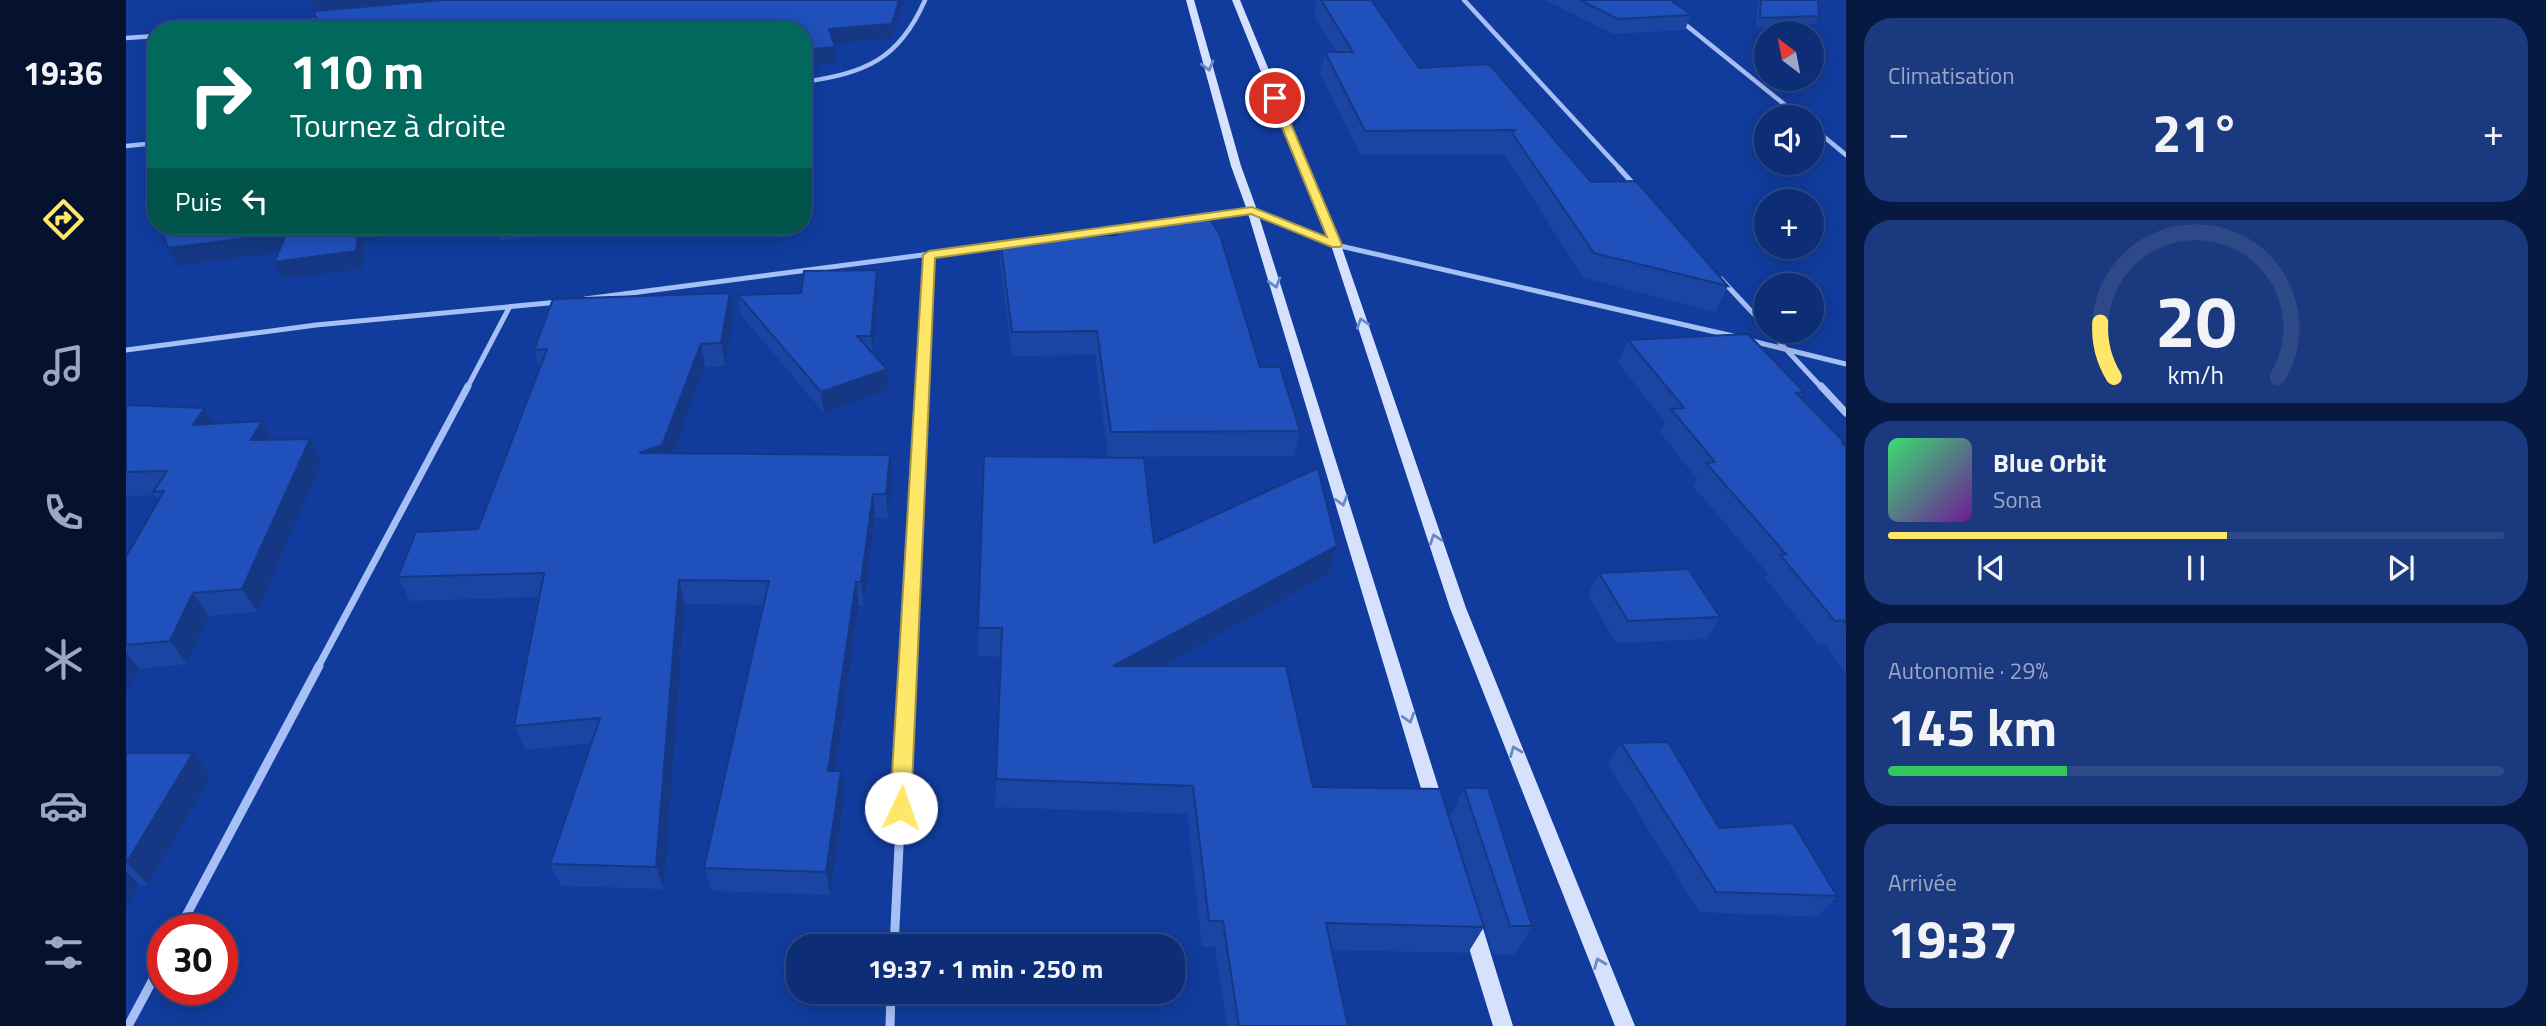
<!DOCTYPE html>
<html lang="fr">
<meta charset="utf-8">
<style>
:root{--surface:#0d2d76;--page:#1b397e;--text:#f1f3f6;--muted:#9aa8c5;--line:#2d4988;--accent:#ffe76a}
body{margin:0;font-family:"Titillium Web",sans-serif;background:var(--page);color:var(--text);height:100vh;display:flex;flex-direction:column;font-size:26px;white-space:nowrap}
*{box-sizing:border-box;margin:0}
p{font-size:23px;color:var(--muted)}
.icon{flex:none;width:38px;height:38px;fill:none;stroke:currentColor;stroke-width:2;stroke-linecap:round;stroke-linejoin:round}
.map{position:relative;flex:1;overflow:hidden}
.panel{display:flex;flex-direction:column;gap:18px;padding:18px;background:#071941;width:700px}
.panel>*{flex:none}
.top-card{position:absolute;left:21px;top:21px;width:665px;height:214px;border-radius:28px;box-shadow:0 4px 18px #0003,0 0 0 2px var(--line);background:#00695c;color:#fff;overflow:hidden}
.needle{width:46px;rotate:328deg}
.buttons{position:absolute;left:1628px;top:21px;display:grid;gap:14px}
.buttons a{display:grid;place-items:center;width:70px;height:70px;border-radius:50%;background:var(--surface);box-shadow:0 4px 18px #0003,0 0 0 2px var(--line);font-size:35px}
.speed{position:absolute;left:21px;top:914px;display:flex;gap:14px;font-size:35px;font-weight:700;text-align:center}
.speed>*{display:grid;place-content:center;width:91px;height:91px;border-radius:50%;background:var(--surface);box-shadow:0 4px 18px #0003,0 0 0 2px var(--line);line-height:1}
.speed .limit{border:10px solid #d22;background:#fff;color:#111}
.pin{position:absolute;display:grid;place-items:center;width:60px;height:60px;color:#fff;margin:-30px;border:4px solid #fff;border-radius:50%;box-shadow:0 2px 7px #0007}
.me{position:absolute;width:77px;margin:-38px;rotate:3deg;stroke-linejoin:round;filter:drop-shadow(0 0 5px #0008)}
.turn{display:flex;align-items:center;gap:24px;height:147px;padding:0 28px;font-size:32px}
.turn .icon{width:91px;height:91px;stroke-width:2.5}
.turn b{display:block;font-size:49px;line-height:60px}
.then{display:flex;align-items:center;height:66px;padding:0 28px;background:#0003;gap:14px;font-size:26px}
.big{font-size:52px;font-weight:700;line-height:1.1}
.panel .tile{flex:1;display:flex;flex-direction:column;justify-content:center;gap:10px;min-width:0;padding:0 24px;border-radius:28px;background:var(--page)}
.panel .dial{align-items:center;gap:0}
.dial svg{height:182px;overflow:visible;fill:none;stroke:var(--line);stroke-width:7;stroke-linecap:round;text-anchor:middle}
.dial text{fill:var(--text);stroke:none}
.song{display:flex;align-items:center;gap:21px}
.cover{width:84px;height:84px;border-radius:10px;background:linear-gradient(135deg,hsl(140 70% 55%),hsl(280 70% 35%))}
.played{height:7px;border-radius:4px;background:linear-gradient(90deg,var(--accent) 55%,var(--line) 55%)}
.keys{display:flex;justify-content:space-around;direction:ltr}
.heat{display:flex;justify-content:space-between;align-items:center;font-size:38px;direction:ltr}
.charge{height:10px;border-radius:5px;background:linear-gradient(90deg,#34c759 29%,var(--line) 0)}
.trip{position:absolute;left:660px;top:934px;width:399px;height:70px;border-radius:28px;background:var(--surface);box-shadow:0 4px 18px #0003,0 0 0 2px var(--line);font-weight:700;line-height:70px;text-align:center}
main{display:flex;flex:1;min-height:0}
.menu{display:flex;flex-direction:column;width:126px;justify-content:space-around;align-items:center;background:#05122f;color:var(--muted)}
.menu .icon{width:49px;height:49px}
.menu .active{color:var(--accent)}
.menu b{font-size:32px;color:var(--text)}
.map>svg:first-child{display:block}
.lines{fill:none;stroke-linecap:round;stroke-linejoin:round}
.street-far3{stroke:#a6bff5;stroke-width:4.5}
.street-far2{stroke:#a6bff5;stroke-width:5}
.street-far1{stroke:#a6bff5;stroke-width:7}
.street{stroke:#a6bff5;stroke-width:9}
.secondary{fill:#d6e2fd;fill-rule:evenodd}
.wall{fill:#1b45a2}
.shaded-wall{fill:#163884}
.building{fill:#1f50bc;stroke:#163884;stroke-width:2}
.oneway{stroke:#6a87c8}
.route{fill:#ffe76a;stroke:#a69645;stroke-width:2}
</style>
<main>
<nav class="menu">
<b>19:36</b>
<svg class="icon active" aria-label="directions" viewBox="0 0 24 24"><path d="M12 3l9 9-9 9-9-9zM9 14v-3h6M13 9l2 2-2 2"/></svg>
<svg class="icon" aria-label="music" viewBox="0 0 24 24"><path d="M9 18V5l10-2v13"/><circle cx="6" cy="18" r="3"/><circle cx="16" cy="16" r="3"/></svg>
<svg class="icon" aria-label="phone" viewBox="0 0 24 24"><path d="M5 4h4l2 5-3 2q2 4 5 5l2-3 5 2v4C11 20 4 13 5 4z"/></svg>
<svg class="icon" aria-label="climate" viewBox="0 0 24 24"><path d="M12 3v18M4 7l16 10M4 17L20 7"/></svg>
<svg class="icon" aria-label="car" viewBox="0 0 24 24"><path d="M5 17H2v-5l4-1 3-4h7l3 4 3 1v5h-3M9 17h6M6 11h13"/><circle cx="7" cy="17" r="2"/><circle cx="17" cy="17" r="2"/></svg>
<svg class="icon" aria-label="filters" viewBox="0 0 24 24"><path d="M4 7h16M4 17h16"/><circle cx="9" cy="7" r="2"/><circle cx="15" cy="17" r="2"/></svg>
</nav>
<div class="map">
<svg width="1720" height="1026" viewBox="0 0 1720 1026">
<rect width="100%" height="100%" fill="#113c9d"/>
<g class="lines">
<path class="street-far3" d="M1338 0 1495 170
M1555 21 1674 117
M94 30 198 20
M0 38 30 36
M677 82C739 73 773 60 799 0
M1685 126 1720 155
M0 146 30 143"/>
<path class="street-far2" d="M1493 168 1511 188
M1073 218 1126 210 1210 245 1607 336
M928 238 996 228
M1595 279 1640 327
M459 299 881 244
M1643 331 1696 388
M1622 340 1720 364
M0 350 190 325 433 302
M341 388 383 308
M796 388 803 255"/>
<path class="street-far1" d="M1695 386 1720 413
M192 667 342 386
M782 667 796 386"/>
<path class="street" d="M53 929 193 666
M768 947 782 666
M2 1026 37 961
M764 1026 765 992"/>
<path class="secondary" d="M1060 0H1068L1115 166 1131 210 1318 805 1315 810 1309 813 1303 810 1300 805 1121 210 1105 166Z
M1106 0H1114L1215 245 1340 608 1509 1026H1489L1324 608 1205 245Z
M1345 913 1352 916 1355 922 1387 1026H1367L1335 922 1338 916Z"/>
</g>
<path class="wall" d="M1191 0H1245L1293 68 1465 182 1602 286 1589 312 1458 278 1379 156V154H1234L1194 74 1199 52H1210L1188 15Z
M1419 0H1545L1565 15 1559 30 1487 34Z
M1632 0H1692L1693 16 1689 24 1630 27Z
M368 226H503V228L373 240Z
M988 229 1134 367 1174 431 1168 456 982 457 969 355 886 356 874 262V239L987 235Z
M751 270 752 290 747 354 762 390 698 413 615 315 612 295 675 293Z
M608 315 599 366 579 367 547 453 766 479 762 518H749L738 606H733L709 771H715L719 794 704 895 585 891 578 868 638 605 559 604 538 889 435 886 424 864 466 743 399 750 388 726 413 597 284 601 272 577 352 529 414 368 408 350Z
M1502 340 1678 392 1675 398 1719 443 1718 445 1720 447V674L1699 644H1692L1639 578 1642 574 1567 486 1571 479 1534 432 1539 422 1492 363Z
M0 405 79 408 88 424 146 440 184 439 196 463 131 612 83 616 61 664 13 669 0 692V557L33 500 29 495 0 496Z
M1028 543 1211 546 1203 574 1036 666 1187 787 1358 927 1342 953 1206 950 1222 1026H1101L1089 947H1076L1061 814 869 807 875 657 852 656V628Z
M1473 573 1594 617 1581 639 1490 643 1462 595Z
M1495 743 1593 828 1711 896 1692 917 1573 912 1482 764Z
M0 753H67L85 776 22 885H13L0 908Z
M1338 788 1406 926 1389 954H1367L1324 817Z"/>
<path class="shaded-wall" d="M210 0H371L191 16 186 2Z
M773 0H776V4L766 38 705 44 703 29Z
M709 47 710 62 677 66V50Z
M233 226H268L266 237 240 240 237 269 156 279 148 262Z
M161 233 168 250 51 266 42 248Z
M751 270 752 290 747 357 745 336Z
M604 293 608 315 599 366 595 343Z
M575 344 579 367 542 468 513 453Z
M761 369 762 390 698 413 695 392Z
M79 408 92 431 67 425Z
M136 421 149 445 125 440Z
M184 439 196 463 131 612 116 589Z
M764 455 766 479 762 518 760 494Z
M747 494 749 518 738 606 735 582Z
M1211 546 1203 574 984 695 987 666Z
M553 580 559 604 538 889 530 867Z
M730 582 733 606 706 794 702 771Z
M67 593 83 616 61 664 44 641Z
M0 652 13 669 0 692Z
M67 753 85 776 22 885 1 862Z
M715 771 719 794 704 895 700 872Z
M0 871 13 885 0 908Z"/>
<path class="building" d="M185 0H210L186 2Z
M317 0H773L766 24 703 29 709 47 677 50V30H193L188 11Z
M1195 0H1245L1293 68 1363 64 1465 182 1510 181 1602 286 1468 253 1386 133 1389 130 1239 131 1199 52H1227Z
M1454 0H1545L1565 15 1492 19Z
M1635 0H1692L1693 16 1634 18Z
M30 190V205L27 195Z
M1082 216 1094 235 1134 367H1154L1174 431 985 432 971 331 886 332 874 239 991 235 988 229Z
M35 226H233L230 251 148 262 161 233 42 248Z
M751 270 745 336H731L761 369 695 392 612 295 675 293 678 271Z
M604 293 595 343 575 344 536 445 513 453 764 455 760 494H747L735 582H730L702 771H715L700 872 578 868 643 581 553 580 530 867 424 864 474 718 388 726 418 573 272 577 290 532 352 529 421 349 408 350 427 299Z
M1622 334 1678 392 1670 393 1719 443H1716L1720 447V625L1717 620 1709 621 1654 555 1660 554 1580 463 1589 462 1545 409 1558 408 1502 340Z
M0 405 79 408 67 425 136 421 125 440 184 439 116 589 67 593 44 641 0 645V557L38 491 27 492 41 471 0 472Z
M858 456 1018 458 1028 543 1192 468 1211 546 987 666H1160L1187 787 1314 789 1358 927 1200 923 1222 1026H1113L1097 921H1083L1067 786 870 779 876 628H852Z
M1562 569 1594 617 1502 621 1473 573Z
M1542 742 1593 828 1667 823 1711 896 1590 892 1495 743Z
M0 753H67L1 862H0Z
M1338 788H1362L1406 926H1384Z"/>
<defs><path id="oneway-chevron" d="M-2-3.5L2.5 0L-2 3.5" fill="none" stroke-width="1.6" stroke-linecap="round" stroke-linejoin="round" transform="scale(1.75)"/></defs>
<g class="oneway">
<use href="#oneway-chevron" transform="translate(1082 66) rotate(75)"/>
<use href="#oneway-chevron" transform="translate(1149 283) rotate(73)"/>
<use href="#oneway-chevron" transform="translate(1236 323) rotate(-109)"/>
<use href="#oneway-chevron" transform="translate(1216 501) rotate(73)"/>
<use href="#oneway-chevron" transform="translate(1309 539) rotate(-109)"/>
<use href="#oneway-chevron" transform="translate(1283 718) rotate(73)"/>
<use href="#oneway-chevron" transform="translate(1389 751) rotate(-112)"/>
<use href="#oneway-chevron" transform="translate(1473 963) rotate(-112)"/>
</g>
<path class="route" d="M1149 95 1154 98 1216 245 1214 247H1206L1125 214 809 258 785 808 782 815 775 817 767 815 764 808 797 255 803 251 1126 207 1201 237 1144 98Z"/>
</svg>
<div class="buttons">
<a><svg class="needle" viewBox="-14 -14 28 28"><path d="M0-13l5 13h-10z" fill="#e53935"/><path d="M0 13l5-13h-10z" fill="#9aa8c5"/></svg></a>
<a><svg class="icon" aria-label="sound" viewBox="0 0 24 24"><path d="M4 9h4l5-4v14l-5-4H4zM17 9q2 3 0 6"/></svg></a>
<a>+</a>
<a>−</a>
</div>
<div class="speed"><div class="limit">30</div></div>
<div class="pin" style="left:1149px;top:98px;background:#d93025"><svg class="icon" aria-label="arrive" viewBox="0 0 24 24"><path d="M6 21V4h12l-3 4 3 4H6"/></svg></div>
<svg class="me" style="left:775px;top:808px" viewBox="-20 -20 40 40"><circle r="19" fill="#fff"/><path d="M0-13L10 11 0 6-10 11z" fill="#ffe76a"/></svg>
<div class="trip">19:37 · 1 min · 250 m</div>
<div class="top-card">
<div class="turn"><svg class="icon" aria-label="right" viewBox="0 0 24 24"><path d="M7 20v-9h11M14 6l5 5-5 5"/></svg><div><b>110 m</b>Tournez à droite</div></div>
<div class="then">Puis<svg class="icon" aria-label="left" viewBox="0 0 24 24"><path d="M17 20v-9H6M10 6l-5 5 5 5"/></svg></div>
</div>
</div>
<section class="panel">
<div class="tile"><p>Climatisation</p>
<div class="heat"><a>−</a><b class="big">21°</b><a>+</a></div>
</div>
<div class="tile dial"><svg viewBox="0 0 100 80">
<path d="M14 69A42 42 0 1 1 86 69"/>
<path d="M14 69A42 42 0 0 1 8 45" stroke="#ffe76a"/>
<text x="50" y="56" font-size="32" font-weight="700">20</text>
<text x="50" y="72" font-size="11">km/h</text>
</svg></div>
<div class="tile">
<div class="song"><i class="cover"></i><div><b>Blue Orbit</b><p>Sona</p></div></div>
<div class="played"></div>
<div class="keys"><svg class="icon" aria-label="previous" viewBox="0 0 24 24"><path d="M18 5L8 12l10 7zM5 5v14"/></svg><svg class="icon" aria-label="pause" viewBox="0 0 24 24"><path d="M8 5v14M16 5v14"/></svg><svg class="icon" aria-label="next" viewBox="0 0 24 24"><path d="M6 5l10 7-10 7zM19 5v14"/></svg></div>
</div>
<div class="tile"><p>Autonomie · 29%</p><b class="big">145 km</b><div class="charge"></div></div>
<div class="tile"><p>Arrivée</p><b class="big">19:37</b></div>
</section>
</main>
